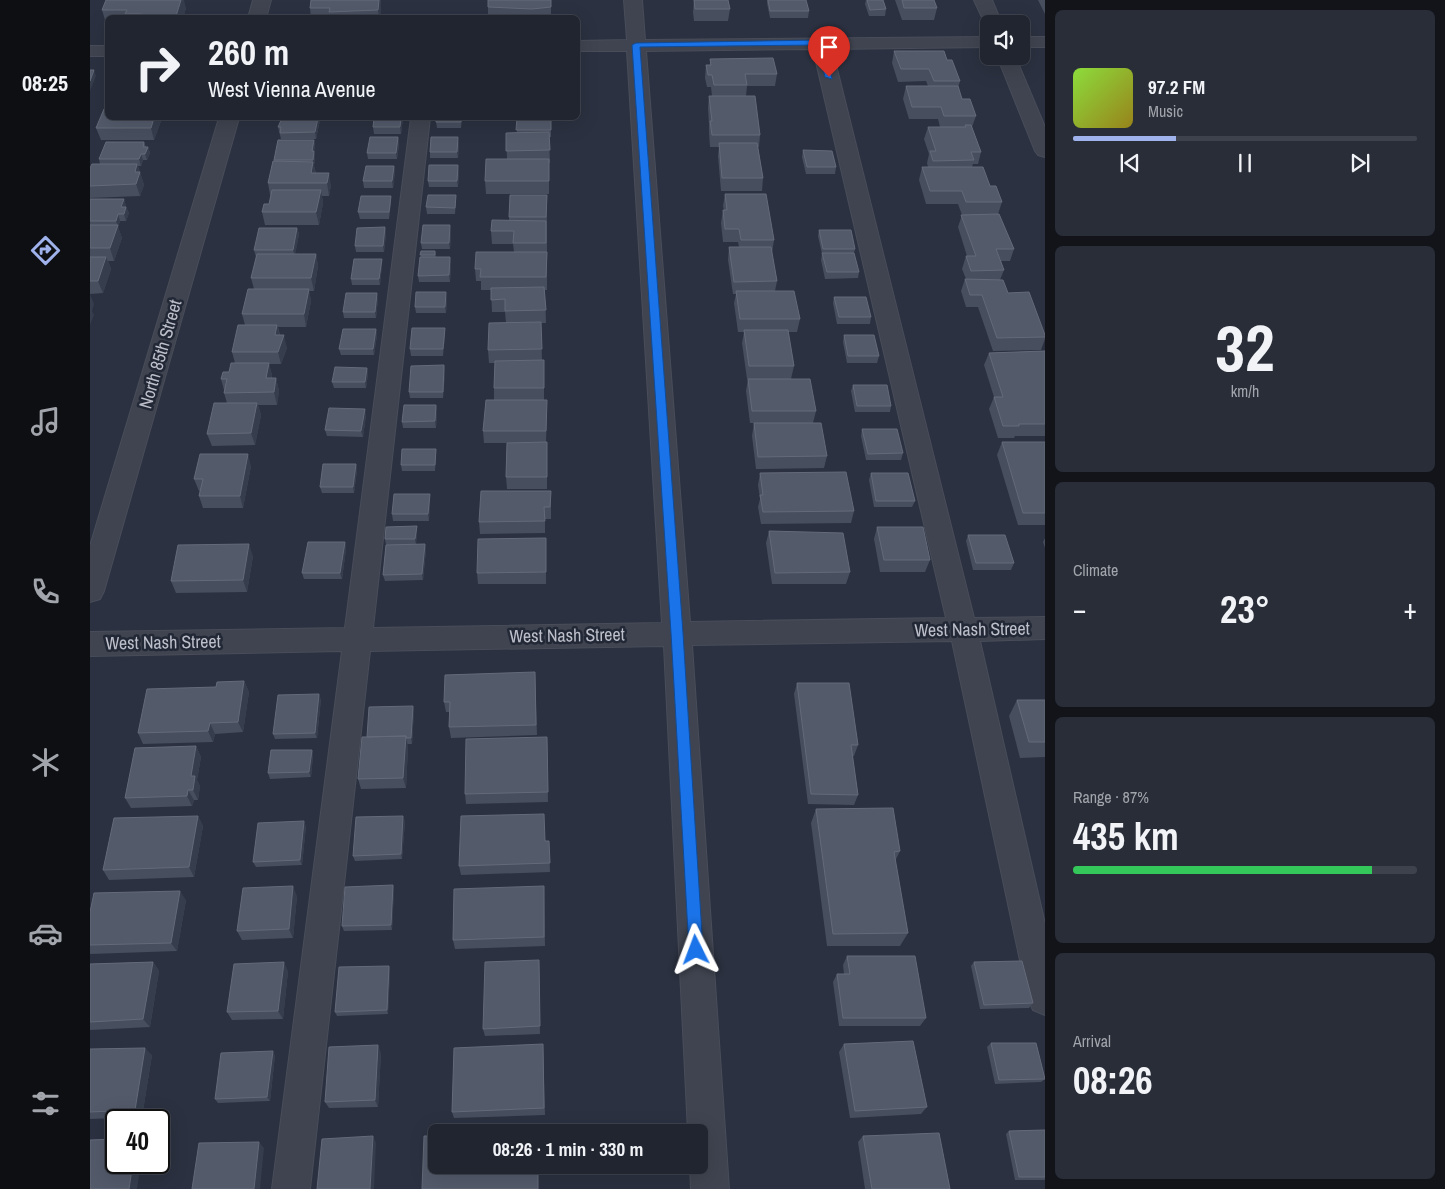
<!DOCTYPE html>
<meta charset="utf-8">
<style>
:root{--surface:#202530;--page:#282d38;--text:#f1f3f6;--muted:#a2a5ab;--line:#3d424c;--accent:#a0b2ec}
body{margin:0;font-family:"Archivo Narrow",sans-serif;background:var(--page);color:var(--text);height:100vh;display:flex;flex-direction:column;font-size:19px;white-space:nowrap}
*{box-sizing:border-box;margin:0}
p{font-size:16px;color:var(--muted)}
.icon{flex:none;width:28px;height:28px;fill:none;stroke:currentColor;stroke-width:2;stroke-linecap:round;stroke-linejoin:round}
.map{position:relative;flex:1;overflow:hidden}
.side{display:flex;flex-direction:column;gap:10px;padding:10px;background:#12141a;width:400px}
.side>*{flex:none}
.hud{position:absolute;left:15px;top:15px;width:475px;height:105px;border-radius:8px;box-shadow:0 5px 20px #0002,0 0 0 1px var(--line);background:#202530;color:var(--text);overflow:hidden}
.fabs{position:absolute;left:890px;top:15px;display:grid;gap:10px}
.fabs a{display:grid;place-items:center;width:50px;height:50px;border-radius:8px;background:var(--surface);box-shadow:0 5px 20px #0002,0 0 0 1px var(--line);font-size:25px}
.speed{position:absolute;left:15px;top:1109px;display:flex;gap:10px;font-size:25px;font-weight:700;text-align:center}
.speed>*{display:grid;place-content:center;width:65px;height:65px;border-radius:50%;background:var(--surface);box-shadow:0 5px 20px #0002,0 0 0 1px var(--line);line-height:1}
.speed .limit{border:2px solid #111;border-radius:8px;background:#fff;color:#111}
.pin{position:absolute;display:grid;place-items:center;width:42px;height:42px;color:#fff;margin:-51px -21px;border-radius:50% 50% 50% 0;rotate:-45deg;box-shadow:0 0 5px #0007}
.pin .icon{rotate:45deg}
.me{position:absolute;width:55px;margin:-28px;rotate:357deg;stroke-linejoin:round;filter:drop-shadow(0 0 4px #0008)}
.turn{display:flex;align-items:center;gap:18px;height:105px;padding:0 20px;font-size:22px}
.turn .icon{width:65px;height:65px;stroke-width:2.5}
.turn b{display:block;font-size:35px;line-height:42px}
.big{font-size:38px;font-weight:700;line-height:1.1}
.side .widget{flex:1;display:flex;flex-direction:column;justify-content:center;gap:8px;min-width:0;padding:0 18px;border-radius:8px;background:var(--page)}
.side .dial{align-items:center;gap:0}
.dial b{font-size:65px;line-height:1}
.song{display:flex;align-items:center;gap:15px}
.cover{width:60px;height:60px;border-radius:8px;background:linear-gradient(135deg,hsl(90 70% 55%),hsl(50 70% 35%))}
.played{height:5px;border-radius:2px;background:linear-gradient(90deg,var(--accent) 30%,var(--line) 30%)}
.keys{display:flex;justify-content:space-around;direction:ltr}
.heat{display:flex;justify-content:space-between;align-items:center;font-size:28px;direction:ltr}
.charge{height:8px;border-radius:4px;background:linear-gradient(90deg,#34c759 87%,var(--line) 0)}
.trip{position:absolute;left:338px;top:1124px;width:280px;height:50px;border-radius:8px;background:var(--surface);box-shadow:0 5px 20px #0002,0 0 0 1px var(--line);font-weight:700;line-height:50px;text-align:center}
main{display:flex;flex:1;min-height:0}
.dock{display:flex;flex-direction:column;width:90px;justify-content:space-around;align-items:center;background:#0d0f13;color:var(--muted)}
.dock .icon{width:35px;height:35px}
.dock .current{color:var(--accent)}
.dock b{font-size:22px;color:var(--text)}
.map>svg:first-child{display:block}
.lines{fill:none;stroke-linecap:round;stroke-linejoin:round}
.minor-casing{stroke:#494d5a;stroke-width:2}
.minor{fill:#3f4450;fill-rule:evenodd}
.wall{fill:#474e5e}
.shaded-wall{fill:#363d4d}
.building{fill:#535a6a;stroke:#646a79}
.route{fill:#1a73e8;stroke:#114b97}
.labels{text-anchor:middle;dominant-baseline:central;stroke-width:5;stroke-linejoin:round;paint-order:stroke}
.street-label{font-size:18px;fill:#bcbfca;stroke:#232836}
</style>
<main>
<nav class="dock">
<b>08:25</b>
<svg class="icon current" aria-label="directions" viewBox="0 0 24 24"><path d="M12 3l9 9-9 9-9-9zM9 14v-3h6M13 9l2 2-2 2"/></svg>
<svg class="icon" aria-label="music" viewBox="0 0 24 24"><path d="M9 18V5l10-2v13"/><circle cx="6" cy="18" r="3"/><circle cx="16" cy="16" r="3"/></svg>
<svg class="icon" aria-label="phone" viewBox="0 0 24 24"><path d="M5 4h4l2 5-3 2q2 4 5 5l2-3 5 2v4C11 20 4 13 5 4z"/></svg>
<svg class="icon" aria-label="climate" viewBox="0 0 24 24"><path d="M12 3v18M4 7l16 10M4 17L20 7"/></svg>
<svg class="icon" aria-label="car" viewBox="0 0 24 24"><path d="M5 17H2v-5l4-1 3-4h7l3 4 3 1v5h-3M9 17h6M6 11h13"/><circle cx="7" cy="17" r="2"/><circle cx="17" cy="17" r="2"/></svg>
<svg class="icon" aria-label="filters" viewBox="0 0 24 24"><path d="M4 7h16M4 17h16"/><circle cx="9" cy="7" r="2"/><circle cx="15" cy="17" r="2"/></svg>
</nav>
<div class="map">
<svg width="955" height="1189" viewBox="0 0 955 1189">
<rect width="100%" height="100%" fill="#2b3140"/>
<g class="lines">
<defs>
<path id="minor" d="M163 0H181L176 18H158Z
M534 0H552L555 40 899 37V47L742 49 884 618 955 617V639L890 641 955 924V1015L943 1010 938 998 862 641 602 645 639 1189H601L600 1165H609V1132H598L574 646 280 651 220 1189H182L252 651 0 656V632L255 628 321 118H340L283 628 572 623 537 51H488V41L537 40ZM723 49 856 618 600 622 556 51Z
M884 0H902L912 24H899V28H897Z
M931 37H955V47H931Z
M0 46H18V56H0Z
M907 56H925L955 127V157L948 155 945 151Z
M129 118H149L14 591 10 599 0 602V546Z"/>
</defs>
<use href="#minor" class="minor-casing"/>
<use href="#minor" class="minor"/>
</g>
<path class="wall" d="M221 0H291V6L290 18H221L220 8Z
M461 0V18H398V7Z
M604 0 640 9 638 21H604L603 12Z
M677 0H716L719 11 718 18H680L677 3Z
M776 0H793L796 9 795 16H779L775 4Z
M805 0H844L847 8 844 20H812Z
M948 0H955V14Z
M96 8 93 18H18V23H16L12 10Z
M804 51 857 60 870 81 868 88 872 99 886 116 882 127 891 152 888 164H883L882 167 900 186 912 202 908 214 924 249 920 261H911L914 270 910 280 918 293 955 335V339L951 350 903 351 888 307H876L871 291 875 279H876L872 269 876 256H877L868 227 872 215 868 204H836L829 180 832 167H838L837 163 839 154 834 139 838 127H850L848 119H819L813 99 816 86H838L836 81 808 82 802 63Z
M620 59 687 74 685 86H657L656 96 670 135 669 147H668L673 178 672 191H631L628 156 629 147H620L619 133V124L618 108 619 96H622L621 87H617L615 78 616 65H620Z
M284 118H313L311 134H284L283 127Z
M372 118 371 128H347L346 122Z
M427 118H461V137H459L460 163H459V194H396L395 181 417 159 416 133 427 132Z
M230 120 226 139H191L188 127Z
M71 121 64 140H11L6 128Z
M308 137 309 144 307 159H278L277 153Z
M224 140 225 146 224 151 225 157 224 166 226 173 241 185 239 196H232L233 203 229 225H175L172 212 179 204 181 195H180L178 183 184 160Z
M54 142 56 147H58L60 153 57 160H53L51 166H48L54 185 50 196 0 198V168L10 164 9 159Z
M369 143 368 158H340V152Z
M713 150 746 167 745 174H716L712 157Z
M304 166 305 172 303 188H274L273 181Z
M369 171 368 187H339L338 181Z
M635 194 684 240 682 253 687 281 685 291 710 319 707 332H698L704 366 701 379 726 411 723 423 737 456 734 468 666 469 662 436 664 423H667H660L656 391 658 379H699H657L652 343 654 332H648L644 303 646 294H643L638 260 639 247H649L648 242H633L631 223 633 210H634L633 206Z
M366 195V202L365 214H337L336 207Z
M457 195V290H455L456 323H451L452 360H454V400L457 412 456 442H457V489H417L416 477 417 443H394L393 431 404 400V388L405 363H399L398 350 416 323 415 312H402L401 290H391V281H386L385 269 424 252 423 244H402L401 231 419 220V217Z
M301 196V202L299 219H270L268 212Z
M0 199H34L36 207 39 213 36 221H30L28 227 32 238 24 261H18L21 269 13 293 0 294Z
M295 227 296 234 294 252H266L265 246Z
M207 228 209 234 205 254H226L228 266 224 291H219L221 301 216 327H188L190 335 197 348 191 364H179L182 375V378H186L189 391 187 405H168L171 415 165 445 122 446 117 434 137 403 134 393V390L131 379 139 372 145 363 142 352 155 325 152 314 164 289 161 278 166 257 164 250Z
M729 230 765 249 764 253 769 272 768 278 735 279 731 260 732 254 728 236Z
M361 232 360 249H332L331 243Z
M331 251H345L346 257H360L361 264 360 282H329L328 276 331 257Z
M292 259V265L290 285H262L261 279Z
M744 297 781 317 780 324H747L743 303Z
M357 298 356 313H326L325 307Z
M288 299 286 318H254L253 312Z
M286 329 287 335 284 355H251L249 349Z
M355 335 353 356H321L320 349Z
M754 335 789 356 787 363H757L753 342Z
M955 351V436H925L924 438H908L899 409 904 397 894 365 899 353Z
M354 365 355 372 353 398H320L319 392Z
M277 368 278 374 276 388H244L242 382Z
M763 385 801 406 800 412H765L761 391Z
M346 405 347 411 346 428H313L312 422Z
M276 415 273 437 237 436 235 430Z
M772 429 813 453 811 460H776L771 436Z
M912 442H955V525H928L907 455Z
M346 449V455L345 471H312L311 465Z
M266 464 267 470 264 493H232L230 487Z
M161 466 153 508H113L109 496 110 491H109L104 479Z
M670 473 764 511 761 523 671 524 668 507 670 499 668 485Z
M781 473 825 501 822 507H784L779 480Z
M461 491V519H455V533L390 534 389 522Z
M340 500 339 521H303L302 514Z
M327 526V532L326 544H335L336 550 333 580 295 581 293 575 296 545 295 539Z
M787 527 840 560 835 572H790L784 539Z
M679 531 760 572 756 584H682L676 543Z
M878 535 924 563 921 570H883L876 541Z
M456 538V584H388L387 573Z
M955 538V548L953 542Z
M255 542 256 549 252 579H214L212 573Z
M163 556 157 592 86 593 81 581Z
M445 672 447 735 361 738 359 727 360 712H356L354 702Z
M154 681 159 692 153 732 125 734 123 742 53 744 48 733 126 687Z
M707 683 768 745 764 756H762L768 795 764 805 718 804 704 694Z
M231 699 227 738 185 739 183 734Z
M927 700H955V757L930 758 919 716Z
M323 706 324 711 322 744H317L318 747 316 788 271 789 268 779 277 737Z
M457 737 458 802 376 804 375 794Z
M106 746 111 757 107 780 110 786 108 800H104L102 806 41 808 35 798Z
M222 750 223 755 221 777 180 779 178 773Z
M726 809 810 851 805 861 818 933 810 946H737L721 823Z
M108 816 113 826 104 877 19 880 13 870Z
M315 821 312 859 265 861 263 856Z
M216 826 212 865 166 867 163 862Z
M455 841H459L460 872 371 875 369 866Z
M303 885 304 890 302 930 254 931 252 926Z
M454 886 455 946 365 949 363 940Z
M207 896 203 938 152 940 147 931Z
M96 900 87 951 0 954V912Z
M757 956 836 1018 830 1026H749L743 982 747 974H754L753 965Z
M449 960 450 1034 395 1036 393 1029Z
M63 962 69 971 60 1027 0 1030V964Z
M884 962 943 1003 939 1008 890 1009 881 966Z
M299 966 300 970 298 1014 247 1016 245 1012Z
M198 971 193 1019 142 1020 137 1012Z
M901 1043 955 1079 951 1082 905 1084 897 1047Z
M453 1044 455 1115 364 1118 362 1112Z
M754 1044 837 1107 831 1114 760 1118 749 1052Z
M0 1049 62 1055 52 1117 0 1119Z
M291 1053 288 1107 239 1108 235 1102Z
M185 1055 180 1101 128 1103 125 1099Z
M955 1130V1180H925L916 1134 919 1131Z
M773 1136 860 1189H775L768 1142Z"/>
<path class="shaded-wall" d="M91 0H94L96 8 93 18H86V16Z
M289 0H291V6L290 18H289L288 10Z
M4 70 6 76 0 91V81Z
M64 118H70L71 121 64 140 61 128Z
M228 118H230V120L226 139 225 132Z
M311 118H313L311 134 310 127Z
M308 137 309 144 307 159 306 153Z
M368 137 369 143 368 158 367 152Z
M224 140 225 146 224 151 225 157 224 166 226 174 221 173 223 162 222 151Z
M58 147 60 153 57 160 55 154Z
M51 154 53 160 51 166 49 159Z
M47 164 54 185 50 196 46 184 45 172Z
M368 165 369 171 368 187 367 181Z
M304 166 305 172 303 188 302 181Z
M239 173 241 185 239 196 237 183Z
M231 190 233 203 229 225 226 212Z
M34 199 36 206 33 213 31 207Z
M36 207 39 213 36 221 34 214Z
M28 214 30 221 28 227 32 238 24 261 20 248 28 226 26 221Z
M360 225 361 232 360 249 359 243Z
M295 227 296 234 294 252 293 246Z
M207 228 209 234 205 256 203 250Z
M226 254 228 266 224 291 221 278Z
M16 257 21 269 13 293 8 281Z
M360 257 361 264 360 282 359 275Z
M292 259V265L290 285 289 279Z
M219 289 221 301 216 327 214 314Z
M356 292 357 298 356 313 355 307Z
M287 293 288 299 286 318 285 312Z
M0 294 4 304 2 311 4 315 0 325Z
M187 325 190 337 185 335Z
M355 328V335L353 356V349Z
M286 329 287 335 284 355 283 349Z
M194 335 197 348 191 364 188 352Z
M179 363 182 375 179 391 176 378Z
M354 365 355 372 353 398V392Z
M277 368 278 374 276 388 275 382Z
M186 378 189 391 187 405 184 392Z
M167 403 171 415 165 445 161 433Z
M346 405 347 411 346 428 345 421Z
M275 409 276 415 273 437 271 431Z
M158 454 161 466 153 508 150 496Z
M266 464 267 470 264 493 263 487Z
M340 494V500L339 521 338 514Z
M327 526V532L326 545 325 539Z
M255 542 256 549 252 579 250 573Z
M159 544 163 556 157 592 153 580Z
M335 544 336 550 333 580 332 574Z
M154 681 159 692 153 732 148 722Z
M229 694 231 699 227 738 225 733Z
M323 706 324 711 322 744 321 738Z
M120 723 125 734 123 742 118 731Z
M316 736 318 747 316 788 313 778Z
M106 746 111 757 107 780 110 786 108 800 103 790 101 776Z
M222 750 223 755 221 777 219 772Z
M98 790 104 800 102 806 97 796Z
M108 816 113 826 104 877 99 867Z
M313 816 315 821 312 859 311 854Z
M214 821 216 826 212 865 210 860Z
M303 885 304 890 302 930 301 925Z
M203 886 207 896 203 938 199 929Z
M90 891 96 900 87 951 81 943Z
M63 962 69 971 60 1027 53 1019Z
M194 962 198 971 193 1019 188 1011Z
M299 966 300 970 298 1014 297 1010Z
M288 1045 291 1053 288 1107 285 1100Z
M55 1048 62 1055 52 1117 45 1110Z
M183 1051 185 1055 180 1101 177 1097Z
M283 1136 286 1143 284 1189H280Z
M169 1142 174 1148 170 1189H164Z
M43 1162H51L47 1189H39Z"/>
<path class="building" d="M16 0H91L86 16H50L51 14H35L37 10H12Z
M221 0H289L288 10 239 12 240 8H220Z
M398 0H461V7L442 9 398 7Z
M604 0H638L640 9H605Z
M678 0H716L719 11H680Z
M777 0H793L796 9 780 10Z
M812 0H844L847 8H814Z
M804 51H854L857 60H862L870 81H844L839 69H811Z
M683 58 687 74H655L657 85H624L622 75H618L616 65H621L620 59Z
M0 70H4L0 81Z
M816 86H868L872 99H880L886 116H854L851 107H822Z
M619 96H665L670 135H622L620 121H622Z
M14 109H18V118H64L61 128H6Z
M192 118H228L225 132 190 133 191 127H188Z
M284 118H311L310 127H283Z
M346 118H371V122H346Z
M427 118H461V130H426Z
M875 125H881L891 152H881L884 160 843 161 840 151H846L838 127H876Z
M459 132 460 150 416 151V133Z
M280 137H308L306 153H277Z
M341 137H368L367 152H340Z
M188 140H224L222 151H224L223 160H184Z
M16 142H54L53 147H58L55 154H51L49 159H9Z
M629 143H667L673 178H632Z
M713 150 742 151 746 167H717Z
M396 159H459V181H395Z
M183 161 223 162 221 173H239L237 183H178Z
M2 164H47L45 172H50L46 184 0 186V168Z
M339 165H368L367 181H338Z
M276 166H304L302 181H273Z
M832 167H893L900 186H906L912 202H876L872 191H840Z
M182 190H231L226 212H172L174 204H179Z
M635 194H676L684 240H651L649 229H635L633 210H637Z
M338 195H366L365 208 336 207Z
M420 195H457L456 217H419Z
M271 196H301L299 212H268Z
M0 199H34L31 207H36L34 214H28L26 221H0Z
M909 214 924 249H906L914 270 881 271 876 256H886L871 215Z
M402 220 456 221V243H423L424 231H401Z
M0 225H28L20 248H0Z
M333 225H360L359 243H331Z
M295 227 293 246H265L267 228Z
M169 228H207L203 250H164Z
M729 230H761L765 249H733Z
M639 247H681L687 281 644 282Z
M331 251H345V255H330Z
M386 252H457L456 277H390L391 269H385Z
M732 253H764L769 272H737Z
M167 254H226L221 278H161Z
M0 257H16L8 281H0Z
M330 257H360L359 275 328 276Z
M264 259H292L289 279H261Z
M875 279 913 280 918 293 939 292 955 335V337L907 338 892 295H880Z
M454 287 456 310 415 311V299L401 300V288Z
M158 289H219L214 314H152Z
M646 291H704L710 319H650Z
M326 292H356L355 307H325Z
M256 293H287L285 312H253Z
M744 297H776L781 317H749Z
M451 322 452 349 398 350 399 323Z
M148 325H187L185 335H194L188 352H142Z
M322 328H355L353 349H320Z
M253 329H286L283 349H249Z
M654 330H698L704 366H659Z
M754 335H784L789 356H758Z
M955 351V424H929V426H913L904 397H913L899 353Z
M454 360V388H404L405 361Z
M141 363H179L176 378H186L184 392 134 393 137 379H131L133 372H139Z
M354 365 353 392H319L321 366Z
M245 367 277 368 275 382H242Z
M658 379H720L726 411H662Z
M763 385H797L801 406H767Z
M396 400H457L456 431H393Z
M124 403H167L161 433 117 434Z
M314 405H346L345 421 312 422Z
M239 408 275 409 271 431 235 430Z
M664 423H731L737 456 668 457Z
M772 429H807L813 453 778 454Z
M457 442V477H416L417 443Z
M912 442H955V513H933Z
M312 449H346L345 465H311Z
M110 454H158L150 496H109L113 479H104Z
M233 464H266L263 487H230Z
M756 472 764 511 673 512 670 495H673L670 473Z
M781 473H818L825 501H786Z
M391 491H461L460 507H454L455 521 389 522Z
M304 494H340L338 514H302Z
M327 526 325 539H295L296 527Z
M787 527H833L840 560H794Z
M679 531 753 533 760 572 685 573Z
M878 535H915L924 563H886Z
M456 538V572L387 573 388 539Z
M218 542H255L250 573H212Z
M159 544 153 580 81 581 88 545Z
M335 544 332 574 293 575 296 545Z
M445 672 446 725 359 727 360 702H354L355 675Z
M154 681 148 722 120 723 118 731 48 733 57 689 126 687 127 682Z
M707 683H759L768 745H761L768 795 721 794Z
M229 694 225 733 183 734 188 695Z
M927 700H955V742H939Z
M323 706 321 738H316V736L277 737 279 707Z
M316 736 313 778 268 779 272 737Z
M457 737 458 792 375 794 376 739Z
M106 746 101 776H105L103 790H98L97 796 35 798 45 748Z
M181 750H222L219 772 178 773Z
M803 808 810 851 804 852 818 933 743 934 726 809Z
M454 814 455 841H459L460 863 369 866 371 816Z
M108 816 99 867 13 870 24 818Z
M313 816 311 854 263 856 266 817Z
M214 821 210 860 163 862 168 823Z
M303 885 301 925 252 926 255 887Z
M203 886 199 929 147 931 153 888Z
M454 886V937L363 940 364 889Z
M90 891 81 943 0 945V912L4 893Z
M757 956H825L836 1018H753L747 974H760Z
M449 960 450 1026 393 1029 395 962Z
M932 961 943 1003 894 1005 884 962Z
M63 962 53 1019 0 1022V964Z
M194 962 188 1011 137 1012 144 964Z
M299 966 297 1010 245 1012 249 967Z
M823 1041 837 1107 765 1111 754 1044Z
M901 1043H946L955 1079 909 1080Z
M453 1044 454 1108 362 1112 364 1048Z
M288 1045 285 1100 235 1102 239 1047Z
M55 1048 45 1110 0 1112V1049Z
M183 1051 177 1097 125 1099 131 1053Z
M955 1130V1177H929L919 1131Z
M849 1133 860 1189H782L773 1136Z
M283 1136 280 1189H227L232 1139Z
M334 1136H346V1165H434V1169H448V1189H332Z
M26 1139V1162H43L39 1189H0V1140Z
M169 1142 164 1189H102L109 1143Z"/>
<path class="route" d="M731 40 734 43 742 79 735 77 727 45 550 47 593 633 613 950 611 955 606 957 601 955 599 950 581 633 542 45 546 43Z"/>
<g class="labels">
<g class="street-label">
<text transform="translate(70 354) rotate(-74)">North 85th Street</text>
<text transform="translate(882 629) rotate(-1)">West Nash Street</text>
<text transform="translate(477 635) rotate(-1)">West Nash Street</text>
<text transform="translate(73 642) rotate(-1)">West Nash Street</text>
</g>
</g>
</svg>
<div class="fabs">
<a><svg class="icon" aria-label="sound" viewBox="0 0 24 24"><path d="M4 9h4l5-4v14l-5-4H4zM17 9q2 3 0 6"/></svg></a>
</div>
<div class="speed"><div class="limit">40</div></div>
<div class="pin" style="left:739px;top:77px;background:#d93025"><svg class="icon" aria-label="arrive" viewBox="0 0 24 24"><path d="M6 21V4h12l-3 4 3 4H6"/></svg></div>
<svg class="me" style="left:606px;top:950px" viewBox="-20 -20 40 40"><path d="M0-17L14 15 0 8-14 15z" fill="#1a73e8" stroke="#fff" stroke-width="4"/></svg>
<div class="trip">08:26 · 1 min · 330 m</div>
<div class="hud">
<div class="turn"><svg class="icon" aria-label="right" viewBox="0 0 24 24"><path d="M7 20v-9h11M14 6l5 5-5 5"/></svg><div><b>260 m</b>West Vienna Avenue</div></div>
</div>
</div>
<section class="side">
<div class="widget">
<div class="song"><i class="cover"></i><div><b>97.2 FM</b><p>Music</p></div></div>
<div class="played"></div>
<div class="keys"><svg class="icon" aria-label="previous" viewBox="0 0 24 24"><path d="M18 5L8 12l10 7zM5 5v14"/></svg><svg class="icon" aria-label="pause" viewBox="0 0 24 24"><path d="M8 5v14M16 5v14"/></svg><svg class="icon" aria-label="next" viewBox="0 0 24 24"><path d="M6 5l10 7-10 7zM19 5v14"/></svg></div>
</div>
<div class="widget dial"><b>32</b><p>km/h</p></div>
<div class="widget"><p>Climate</p>
<div class="heat"><a>−</a><b class="big">23°</b><a>+</a></div>
</div>
<div class="widget"><p>Range · 87%</p><b class="big">435 km</b><div class="charge"></div></div>
<div class="widget"><p>Arrival</p><b class="big">08:26</b></div>
</section>
</main>
